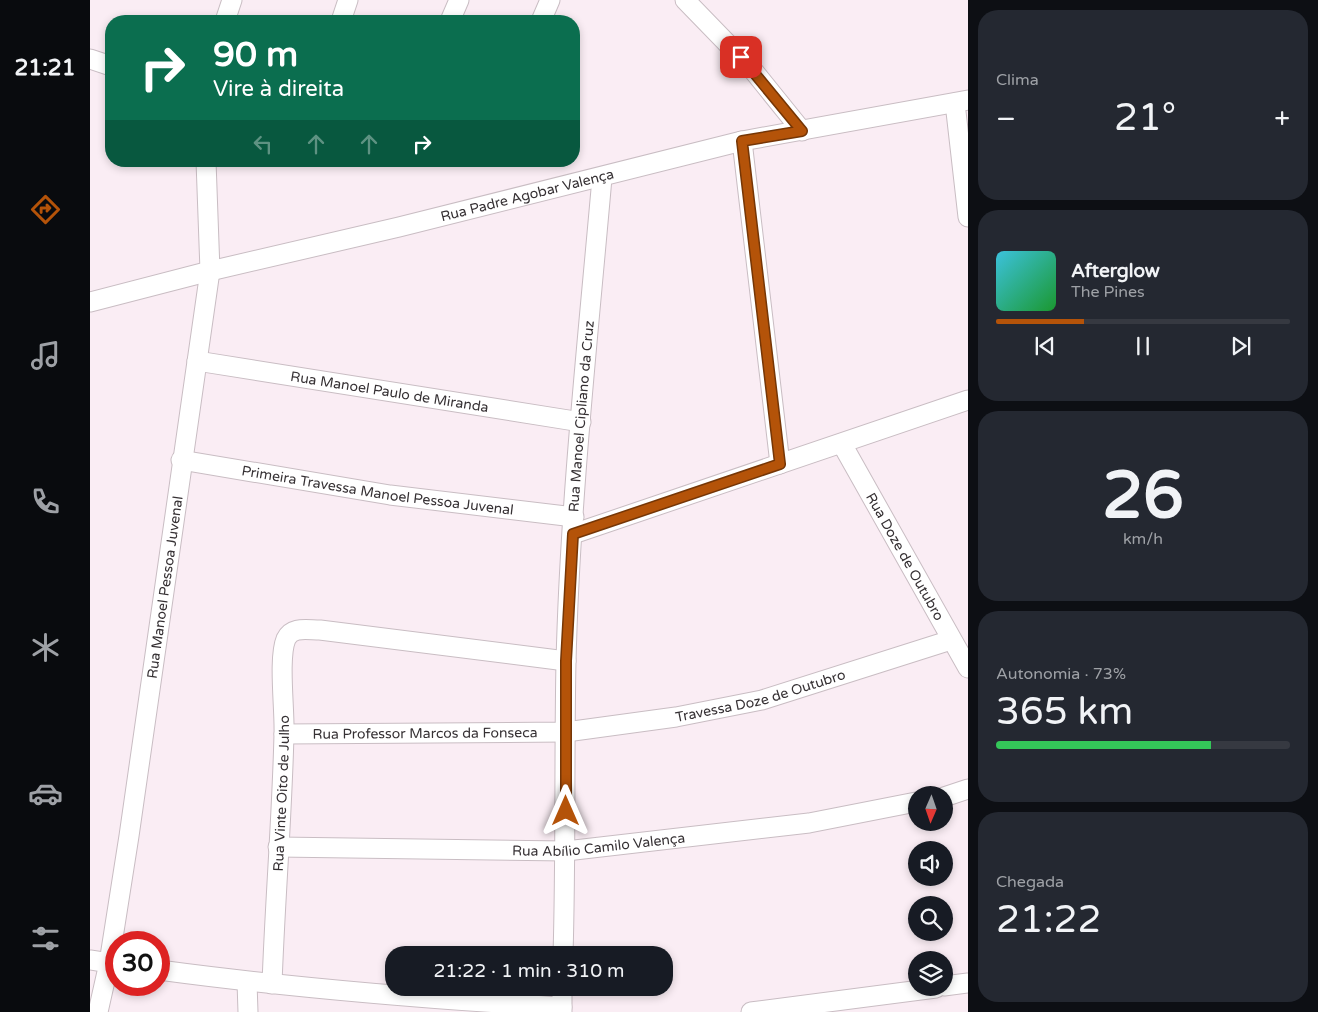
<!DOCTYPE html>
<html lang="pt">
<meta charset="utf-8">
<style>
:root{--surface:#171b24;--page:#242831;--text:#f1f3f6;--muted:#9ea1a6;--line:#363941;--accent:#b45309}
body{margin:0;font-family:"Varela Round",sans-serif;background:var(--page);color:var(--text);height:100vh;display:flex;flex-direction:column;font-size:19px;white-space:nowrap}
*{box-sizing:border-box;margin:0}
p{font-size:16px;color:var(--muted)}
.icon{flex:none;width:28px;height:28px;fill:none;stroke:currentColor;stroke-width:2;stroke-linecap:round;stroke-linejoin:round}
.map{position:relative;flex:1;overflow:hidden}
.panel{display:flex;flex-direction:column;gap:10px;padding:10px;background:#0d0f14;width:350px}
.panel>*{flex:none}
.banner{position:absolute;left:15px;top:15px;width:475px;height:152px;border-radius:20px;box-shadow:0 2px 8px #0003;background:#0b6e4f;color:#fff;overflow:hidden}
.needle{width:32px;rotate:182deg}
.tools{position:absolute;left:818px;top:786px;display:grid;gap:10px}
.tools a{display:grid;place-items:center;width:45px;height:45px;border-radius:50%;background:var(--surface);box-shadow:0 2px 8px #0003;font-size:25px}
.speed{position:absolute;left:15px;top:931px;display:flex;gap:10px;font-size:25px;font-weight:700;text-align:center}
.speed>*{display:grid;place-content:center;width:65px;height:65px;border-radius:50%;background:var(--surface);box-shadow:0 2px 8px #0003;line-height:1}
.speed .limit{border:8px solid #d22;background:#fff;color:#111}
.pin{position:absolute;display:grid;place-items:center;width:42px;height:42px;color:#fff;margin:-21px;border-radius:10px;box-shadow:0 2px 8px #0006}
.me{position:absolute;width:55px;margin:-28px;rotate:0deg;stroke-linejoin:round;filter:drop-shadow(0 0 4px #0008)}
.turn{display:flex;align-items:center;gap:18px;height:105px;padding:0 25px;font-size:22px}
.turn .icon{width:65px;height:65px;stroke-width:2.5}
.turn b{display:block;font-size:35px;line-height:42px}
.lanes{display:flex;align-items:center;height:48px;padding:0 25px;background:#0003;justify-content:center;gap:25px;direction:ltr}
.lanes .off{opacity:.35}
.big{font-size:38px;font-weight:600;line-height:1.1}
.panel .widget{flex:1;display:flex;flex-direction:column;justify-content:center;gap:8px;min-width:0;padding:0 18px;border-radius:20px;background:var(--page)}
.panel .dial{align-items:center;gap:0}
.dial b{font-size:65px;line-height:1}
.song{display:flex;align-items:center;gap:15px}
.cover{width:60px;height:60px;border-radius:8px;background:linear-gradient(135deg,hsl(190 70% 55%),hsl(130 70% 35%))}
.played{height:5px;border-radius:2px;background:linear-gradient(90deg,var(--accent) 30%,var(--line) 30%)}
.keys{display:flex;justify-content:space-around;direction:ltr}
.heat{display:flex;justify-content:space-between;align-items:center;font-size:28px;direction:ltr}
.charge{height:8px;border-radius:4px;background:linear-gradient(90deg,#34c759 73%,var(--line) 0)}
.trip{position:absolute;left:295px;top:946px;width:288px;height:50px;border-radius:20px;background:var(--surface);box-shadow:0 2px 8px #0003;font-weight:600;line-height:50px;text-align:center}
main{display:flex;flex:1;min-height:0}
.menu{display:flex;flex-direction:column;width:90px;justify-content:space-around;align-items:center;background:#090b0e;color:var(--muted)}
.menu .icon{width:35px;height:35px}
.menu .on{color:var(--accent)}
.menu b{font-size:22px;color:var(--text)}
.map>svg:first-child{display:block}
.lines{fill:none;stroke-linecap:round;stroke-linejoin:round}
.minor-casing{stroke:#c9bdc3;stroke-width:21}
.minor{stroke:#fff;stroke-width:19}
.route-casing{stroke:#753606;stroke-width:12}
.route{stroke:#b45309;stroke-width:9}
.labels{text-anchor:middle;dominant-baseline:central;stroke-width:5;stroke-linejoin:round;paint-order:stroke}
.street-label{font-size:14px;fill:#363134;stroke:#fff}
</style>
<main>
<nav class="menu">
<b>21:21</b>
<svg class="icon on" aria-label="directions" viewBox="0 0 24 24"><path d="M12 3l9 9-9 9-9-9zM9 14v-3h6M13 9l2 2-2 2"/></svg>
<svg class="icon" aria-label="music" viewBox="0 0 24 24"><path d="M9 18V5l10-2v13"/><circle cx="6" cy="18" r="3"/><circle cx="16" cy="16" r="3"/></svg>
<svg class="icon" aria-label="phone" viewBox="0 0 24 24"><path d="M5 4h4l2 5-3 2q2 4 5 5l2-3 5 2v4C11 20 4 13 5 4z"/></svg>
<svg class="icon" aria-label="climate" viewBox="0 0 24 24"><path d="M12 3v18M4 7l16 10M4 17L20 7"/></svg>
<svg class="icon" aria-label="car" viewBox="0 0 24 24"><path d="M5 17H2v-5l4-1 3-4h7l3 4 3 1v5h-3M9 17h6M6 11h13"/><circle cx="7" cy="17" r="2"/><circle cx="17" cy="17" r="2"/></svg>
<svg class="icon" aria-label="filters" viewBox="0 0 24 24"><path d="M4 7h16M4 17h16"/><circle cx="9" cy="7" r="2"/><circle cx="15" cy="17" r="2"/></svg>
</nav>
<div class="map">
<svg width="878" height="1012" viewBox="0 0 878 1012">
<rect width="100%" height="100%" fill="#faedf4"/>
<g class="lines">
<defs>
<g id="minor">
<path d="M595 0 662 69 712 131"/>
<path d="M135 21 142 0"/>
<path d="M251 21 258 0"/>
<path d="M360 21 369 0"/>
<path d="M451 21 460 0"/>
<path d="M0 59 21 66"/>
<path d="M865 103 878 217"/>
<path d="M652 141 690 464"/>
<path id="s1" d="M0 302 120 271 309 227 652 141 878 100"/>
<path id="s2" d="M107 361 491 422"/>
<path id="s3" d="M752 444 878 668"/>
<path id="s4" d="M91 460 300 495 484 517"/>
<path d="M483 534 878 400"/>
<path id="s5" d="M194 734 476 732 586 717 672 700 861 640"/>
<path d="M854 797 878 789"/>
<path id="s6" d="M188 847 476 851 719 823 826 802"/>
<path id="s7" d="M473 955C476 857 474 759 476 662 480 500 498 338 512 178"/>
<path d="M0 960 26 964"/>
<path d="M69 970C203 988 337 999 472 1007"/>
<path d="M157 982 158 1012"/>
<path id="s8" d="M182 984C185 901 192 817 194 734 195 711 188 658 196 639 202 626 217 630 230 630L476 661"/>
<path d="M854 986 878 983"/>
<path id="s9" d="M8 1012 19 963 39 836 120 271 116 161"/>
<path d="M472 1012V988"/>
<path d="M661 1012 846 988"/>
</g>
</defs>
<use href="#minor" class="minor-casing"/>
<use href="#minor" class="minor"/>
</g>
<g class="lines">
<defs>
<path id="route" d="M476 811V661L483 534 690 464 652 141 712 131 651 57"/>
</defs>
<use href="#route" class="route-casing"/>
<use href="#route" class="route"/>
</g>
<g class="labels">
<g class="street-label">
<text stroke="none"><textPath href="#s1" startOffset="450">Rua Padre Agobar Valença</textPath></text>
<text stroke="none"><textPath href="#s2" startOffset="195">Rua Manoel Paulo de Miranda</textPath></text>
<text stroke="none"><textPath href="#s7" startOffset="539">Rua Manoel Cipliano da Cruz</textPath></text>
<text stroke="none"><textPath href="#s4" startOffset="199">Primeira Travessa Manoel Pessoa Juvenal</textPath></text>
<text stroke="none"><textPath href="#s3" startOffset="129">Rua Doze de Outubro</textPath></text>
<text stroke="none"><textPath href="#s9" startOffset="430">Rua Manoel Pessoa Juvenal</textPath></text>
<text stroke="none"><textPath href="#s5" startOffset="480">Travessa Doze de Outubro</textPath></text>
<text stroke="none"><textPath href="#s5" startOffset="141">Rua Professor Marcos da Fonseca</textPath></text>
<text stroke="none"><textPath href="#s8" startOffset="191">Rua Vinte Oito de Julho</textPath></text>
<text stroke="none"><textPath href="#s6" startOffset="321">Rua Abílio Camilo Valença</textPath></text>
</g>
</g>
</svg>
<div class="tools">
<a><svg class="needle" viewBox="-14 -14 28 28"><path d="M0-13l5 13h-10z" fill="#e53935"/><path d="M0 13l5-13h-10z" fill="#9ea1a6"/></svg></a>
<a><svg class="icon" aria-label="sound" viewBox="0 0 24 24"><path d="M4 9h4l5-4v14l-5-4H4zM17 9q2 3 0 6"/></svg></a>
<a><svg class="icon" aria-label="search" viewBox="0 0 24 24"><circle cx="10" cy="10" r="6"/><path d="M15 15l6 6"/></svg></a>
<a><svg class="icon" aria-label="layers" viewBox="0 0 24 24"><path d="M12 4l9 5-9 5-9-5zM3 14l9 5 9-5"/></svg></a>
</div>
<div class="speed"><div class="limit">30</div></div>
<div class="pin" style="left:651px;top:57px;background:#d93025"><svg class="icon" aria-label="arrive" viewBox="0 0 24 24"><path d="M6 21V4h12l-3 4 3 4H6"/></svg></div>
<svg class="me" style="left:476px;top:811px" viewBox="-20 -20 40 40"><path d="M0-17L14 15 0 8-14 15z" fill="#b45309" stroke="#fff" stroke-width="4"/></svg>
<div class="trip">21:22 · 1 min · 310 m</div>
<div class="banner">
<div class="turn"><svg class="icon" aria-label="right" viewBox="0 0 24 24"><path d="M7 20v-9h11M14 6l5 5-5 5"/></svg><div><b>90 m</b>Vire à direita</div></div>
<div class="lanes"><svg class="icon off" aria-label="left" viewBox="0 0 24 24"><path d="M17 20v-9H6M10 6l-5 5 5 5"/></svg><svg class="icon off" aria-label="ahead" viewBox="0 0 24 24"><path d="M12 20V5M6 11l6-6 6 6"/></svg><svg class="icon off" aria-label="ahead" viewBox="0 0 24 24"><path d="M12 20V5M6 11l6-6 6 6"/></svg><svg class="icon" aria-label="right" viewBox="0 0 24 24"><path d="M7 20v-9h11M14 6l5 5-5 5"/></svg></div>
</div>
</div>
<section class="panel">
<div class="widget"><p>Clima</p>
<div class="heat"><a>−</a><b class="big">21°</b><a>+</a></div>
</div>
<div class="widget">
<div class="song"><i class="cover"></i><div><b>Afterglow</b><p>The Pines</p></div></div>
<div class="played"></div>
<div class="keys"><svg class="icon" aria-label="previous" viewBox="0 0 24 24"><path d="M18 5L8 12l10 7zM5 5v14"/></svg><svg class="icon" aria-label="pause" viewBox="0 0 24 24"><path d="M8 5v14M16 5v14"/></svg><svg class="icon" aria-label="next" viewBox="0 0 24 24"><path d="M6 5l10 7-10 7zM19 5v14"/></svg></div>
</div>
<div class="widget dial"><b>26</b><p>km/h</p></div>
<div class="widget"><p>Autonomia · 73%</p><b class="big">365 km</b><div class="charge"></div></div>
<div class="widget"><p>Chegada</p><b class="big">21:22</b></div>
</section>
</main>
